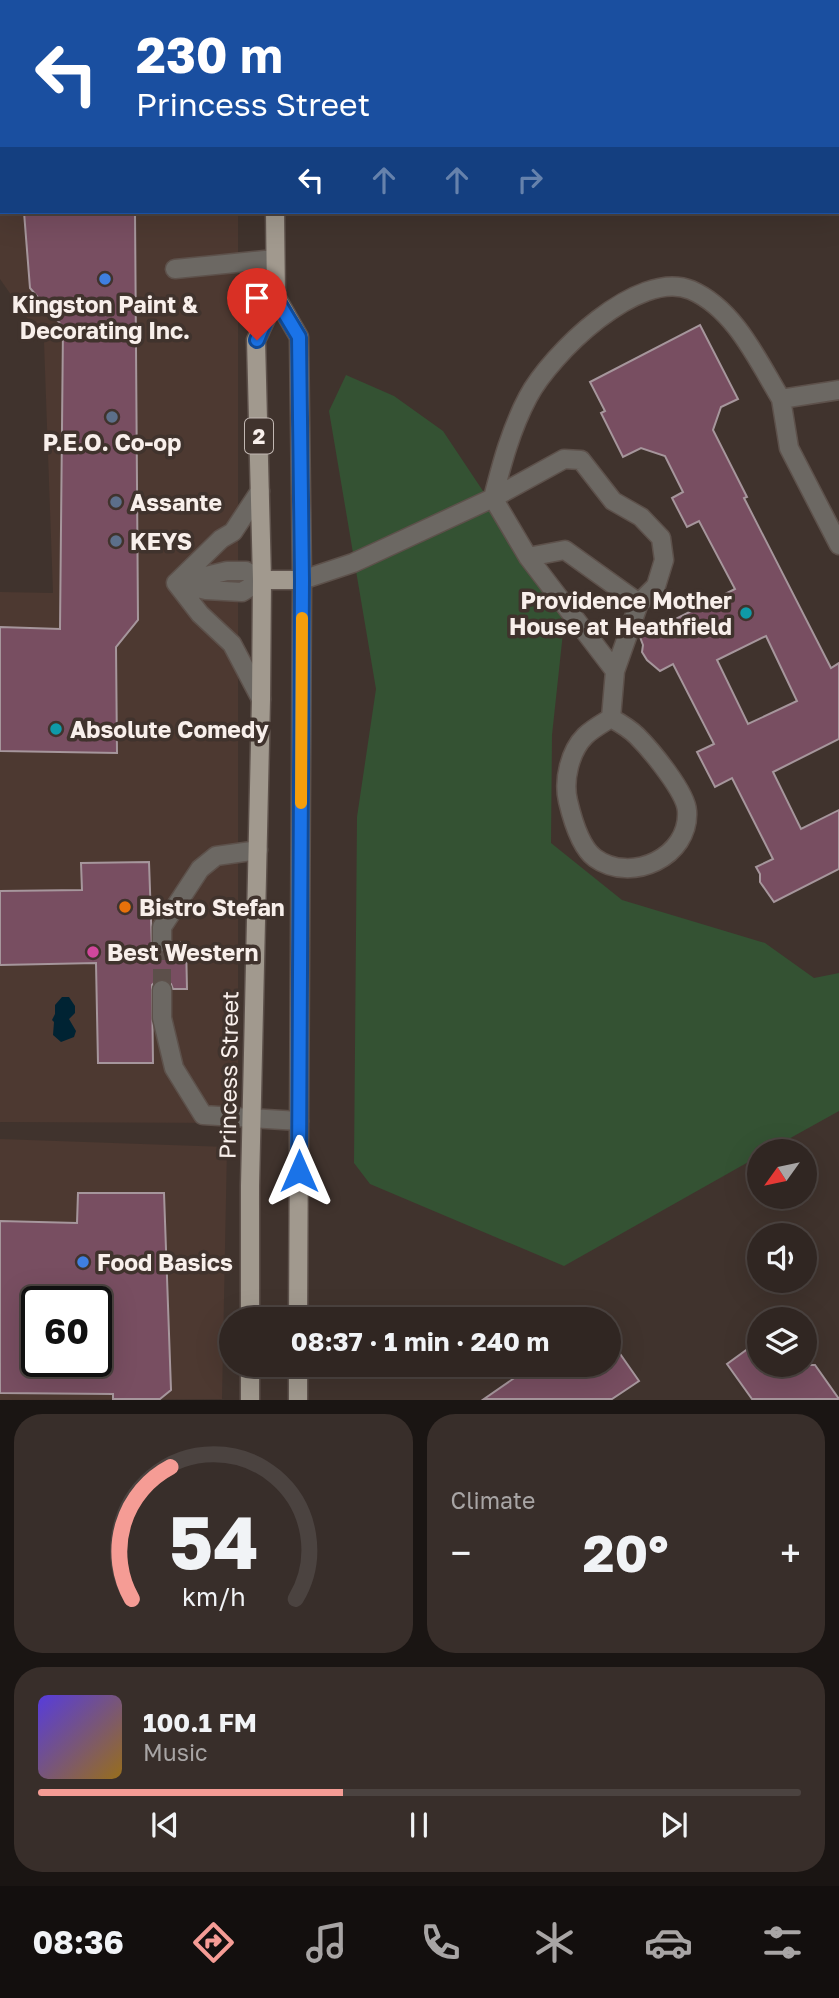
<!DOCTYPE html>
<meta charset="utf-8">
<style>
:root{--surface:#302622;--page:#382e2a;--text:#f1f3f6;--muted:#a8a5a5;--line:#4b4340;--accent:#f59c95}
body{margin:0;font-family:"Golos Text",sans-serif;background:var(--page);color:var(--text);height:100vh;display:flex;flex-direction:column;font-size:26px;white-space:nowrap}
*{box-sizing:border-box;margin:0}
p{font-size:23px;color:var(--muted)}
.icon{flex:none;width:38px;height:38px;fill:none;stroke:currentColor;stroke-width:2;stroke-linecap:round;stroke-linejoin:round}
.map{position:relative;height:1400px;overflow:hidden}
.drawer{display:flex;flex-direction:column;gap:14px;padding:14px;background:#1a1513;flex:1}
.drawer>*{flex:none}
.hud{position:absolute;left:0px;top:0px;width:840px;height:214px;box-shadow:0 7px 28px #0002,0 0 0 2px var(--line);background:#1a4fa0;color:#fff;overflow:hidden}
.needle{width:46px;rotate:237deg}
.tools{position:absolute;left:747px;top:1139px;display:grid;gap:14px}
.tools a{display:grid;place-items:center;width:70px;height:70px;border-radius:50%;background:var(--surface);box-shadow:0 7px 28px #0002,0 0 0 2px var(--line);font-size:35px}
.speed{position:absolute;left:21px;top:1286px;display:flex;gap:14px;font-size:35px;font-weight:700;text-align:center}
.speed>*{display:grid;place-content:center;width:91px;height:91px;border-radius:50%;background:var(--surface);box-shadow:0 7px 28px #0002,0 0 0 2px var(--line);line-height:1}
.speed .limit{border:4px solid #111;border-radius:10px;background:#fff;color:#111}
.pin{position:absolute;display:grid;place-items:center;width:60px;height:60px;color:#fff;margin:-72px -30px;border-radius:50% 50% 50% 0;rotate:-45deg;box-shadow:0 0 7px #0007}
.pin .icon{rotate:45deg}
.me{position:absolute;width:77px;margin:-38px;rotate:0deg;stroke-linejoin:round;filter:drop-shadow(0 0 5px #0008)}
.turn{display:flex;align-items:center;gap:24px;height:147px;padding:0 21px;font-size:32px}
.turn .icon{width:91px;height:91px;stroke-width:2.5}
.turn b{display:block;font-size:49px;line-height:60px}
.lanes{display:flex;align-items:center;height:66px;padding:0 21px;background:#0003;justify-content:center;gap:35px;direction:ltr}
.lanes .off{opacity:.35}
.big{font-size:52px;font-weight:700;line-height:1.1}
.drawer .tile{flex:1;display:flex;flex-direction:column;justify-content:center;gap:10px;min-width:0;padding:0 24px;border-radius:28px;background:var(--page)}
.drawer .dial{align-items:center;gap:0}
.dial svg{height:182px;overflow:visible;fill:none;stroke:var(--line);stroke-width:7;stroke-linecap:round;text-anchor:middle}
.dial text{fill:var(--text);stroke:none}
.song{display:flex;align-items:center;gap:21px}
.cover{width:84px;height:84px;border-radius:10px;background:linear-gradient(135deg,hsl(250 70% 55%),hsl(40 70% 35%))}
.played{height:7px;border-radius:4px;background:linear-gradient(90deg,var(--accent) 40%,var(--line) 40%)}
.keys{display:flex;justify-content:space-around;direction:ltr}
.heat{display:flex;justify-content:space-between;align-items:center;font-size:38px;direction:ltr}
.drawer .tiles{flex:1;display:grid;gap:14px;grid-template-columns:1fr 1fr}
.tile:last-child{grid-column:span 2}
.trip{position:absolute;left:219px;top:1307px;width:402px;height:70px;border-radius:35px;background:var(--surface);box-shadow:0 7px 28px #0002,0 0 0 2px var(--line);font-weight:700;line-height:70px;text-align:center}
.tabs{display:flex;height:112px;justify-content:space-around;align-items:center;background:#130f0e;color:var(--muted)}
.tabs .icon{width:49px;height:49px}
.tabs .current{color:var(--accent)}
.tabs b{font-size:32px;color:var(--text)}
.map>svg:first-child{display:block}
.built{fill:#4d3931;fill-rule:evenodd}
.green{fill:#345233}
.water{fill:#002333}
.building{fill:#784e61;stroke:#a6969c;stroke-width:2;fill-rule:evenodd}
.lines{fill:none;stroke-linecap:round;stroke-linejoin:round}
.minor-tunnel{stroke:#5c4f4a;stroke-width:18;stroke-dasharray:18 9;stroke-linecap:butt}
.minor-casing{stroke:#5d514b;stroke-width:21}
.major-casing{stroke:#5d514b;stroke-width:21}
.minor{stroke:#6c6863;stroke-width:18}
.major{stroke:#a1998e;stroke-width:18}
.route-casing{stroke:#114b97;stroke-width:18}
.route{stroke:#1a73e8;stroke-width:12}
.slow{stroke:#f59e0b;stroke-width:12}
.shop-dot{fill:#3f7fe0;stroke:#40332d;stroke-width:2.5}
.service-dot{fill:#5c6f8a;stroke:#40332d;stroke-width:2.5}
.culture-dot{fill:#0f9aa8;stroke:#40332d;stroke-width:2.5}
.food-dot{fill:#e8710a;stroke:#40332d;stroke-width:2.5}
.hotel-dot{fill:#d1479c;stroke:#40332d;stroke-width:2.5}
.labels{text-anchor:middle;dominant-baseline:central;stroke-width:7;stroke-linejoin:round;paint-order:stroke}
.shield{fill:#40332d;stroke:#c1b7b2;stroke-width:2}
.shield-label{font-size:21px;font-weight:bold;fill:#f8efeb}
.poi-label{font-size:23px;font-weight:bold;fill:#f8efeb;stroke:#40332d;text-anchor:start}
.street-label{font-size:23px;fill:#f8efeb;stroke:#40332d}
</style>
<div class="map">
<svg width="839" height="1400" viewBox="0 0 839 1400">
<rect width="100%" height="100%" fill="#40332d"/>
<path class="built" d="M0 0H238L2 2V212H238V1123L0 1122V592L53 593 44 342 0 279Z
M0 1139 227 1147 222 1399 0 1400ZM37 1302H96V1362H37Z"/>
<path class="green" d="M346 375 394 396 443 431 565 614 552 735 551 843 622 900 765 943 814 978 839 973V1111L767 1151 760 1152 759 1156 564 1266 370 1184 354 1163 357 817 376 689 329 411Z"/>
<path class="water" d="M62 997H69L75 1006V1013L69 1019 76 1031 74 1037 61 1042 53 1035 54 1022 52 1020 55 1014V1005Z"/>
<path class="building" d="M24 212H135L138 620 116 647 117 753 0 751V627L60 629 63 327 30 288Z
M700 325 738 399 721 407 713 430 747 497 744 498 831 668 839 663V739L773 772 801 829 839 810V869L774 902 760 882V874L756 867 773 859 732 778 715 787 697 752 714 744 673 664 660 671 647 660 642 652 643 645 640 637 735 589 699 521 687 527 672 498 683 492 665 456 641 448 623 457 601 413 605 411 590 382ZM766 636 797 701 748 724 717 660Z
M149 862 152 947 156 951 163 953 171 948 173 942H186L187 989H173L171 984 163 979 156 981 152 985 153 1063H98L96 963 0 965V891L82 890 81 863Z
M78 1193H164L171 1390 160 1399H113V1394L0 1393V1221L77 1223ZM37 1302H96V1362H37Z
M609 1338 639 1381 612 1399H484L533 1365H609Z
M760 1340V1365H815L839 1399H752L727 1364Z"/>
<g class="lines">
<path class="minor-tunnel" d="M162 942V990"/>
<defs>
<path id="minor" d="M175 269 275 259
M781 399 789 448 839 545
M528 557 565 550 639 603
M227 571H246L262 580 242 592 206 590 176 583Z
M302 580 353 563 493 498C502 463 511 429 528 397 550 355 638 268 691 290 735 309 758 361 781 399L839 390
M176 583 200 614 232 644 261 699
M176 583 221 539 233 532 260 491
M611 718 615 671 528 557 493 498 564 459 581 460 613 501 641 517 661 538 664 560 656 586 639 603 615 671
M611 718C620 723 630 729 637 736 651 750 686 792 687 811 690 857 631 884 595 858 580 847 572 818 568 801 563 780 570 751 585 736 592 729 603 723 611 718Z
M162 942V927L200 869 216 856 258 850
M162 990V1018L174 1068 203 1115 299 1121"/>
<path id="major" d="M259 0 260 2
M294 2 295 0
M276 297 299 337 302 580 298 1320
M262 580H302
M250 1320V1186L261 699 262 580 256 340 276 297 275 212
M250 1400V1365
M298 1400V1365"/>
</defs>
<use href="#minor" class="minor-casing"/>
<use href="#major" class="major-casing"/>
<use href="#minor" class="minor"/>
<use href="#major" class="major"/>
</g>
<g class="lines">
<defs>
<path id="route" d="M257 340 275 297 299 337 302 580 299 1171"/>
</defs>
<use href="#route" class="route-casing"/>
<use href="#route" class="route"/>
<path class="slow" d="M301 803 302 618"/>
</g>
<g class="shop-dot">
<circle cx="105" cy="279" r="7"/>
<circle cx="83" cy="1262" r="7"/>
</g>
<g class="service-dot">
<circle cx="112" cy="417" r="7"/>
<circle cx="116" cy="502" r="7"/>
<circle cx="116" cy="541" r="7"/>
</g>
<g class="culture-dot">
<circle cx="746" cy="613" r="7"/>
<circle cx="56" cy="729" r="7"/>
</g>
<circle class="food-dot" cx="125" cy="907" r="7"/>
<circle class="hotel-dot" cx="93" cy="952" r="7"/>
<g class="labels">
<rect class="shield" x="245" y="418.5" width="28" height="35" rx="5"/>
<g class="shield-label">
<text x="259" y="436">2</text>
</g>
<g class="poi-label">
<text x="105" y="304" text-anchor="middle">Kingston Paint &amp;<tspan x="105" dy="26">Decorating Inc.</tspan></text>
<text x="112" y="442" text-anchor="middle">P.E.O. Co-op</text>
<text x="130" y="502">Assante</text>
<text x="130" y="541">KEYS</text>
<text x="732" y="600" text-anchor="end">Providence Mother<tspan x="732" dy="26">House at Heathfield</tspan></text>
<text x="70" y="729">Absolute Comedy</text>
<text x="139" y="907">Bistro Stefan</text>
<text x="107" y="952">Best Western</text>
<text x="97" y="1262">Food Basics</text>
</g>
<g class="street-label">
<text transform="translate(228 1075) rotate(-89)">Princess Street</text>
</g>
</g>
</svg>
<div class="tools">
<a><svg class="needle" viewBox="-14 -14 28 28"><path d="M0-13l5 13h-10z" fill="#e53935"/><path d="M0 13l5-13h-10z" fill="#a8a5a5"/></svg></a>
<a><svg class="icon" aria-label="sound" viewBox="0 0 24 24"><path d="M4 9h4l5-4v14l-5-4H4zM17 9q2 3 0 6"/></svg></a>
<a><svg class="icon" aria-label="layers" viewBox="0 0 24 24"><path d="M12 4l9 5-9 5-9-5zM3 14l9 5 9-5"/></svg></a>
</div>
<div class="speed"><div class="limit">60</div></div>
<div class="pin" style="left:257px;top:340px;background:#d93025"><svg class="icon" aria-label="arrive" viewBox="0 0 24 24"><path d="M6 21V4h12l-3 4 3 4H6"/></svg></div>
<svg class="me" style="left:299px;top:1171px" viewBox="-20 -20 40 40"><path d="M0-17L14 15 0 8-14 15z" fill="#1a73e8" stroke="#fff" stroke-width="4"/></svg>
<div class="trip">08:37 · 1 min · 240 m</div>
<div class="hud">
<div class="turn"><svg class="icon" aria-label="left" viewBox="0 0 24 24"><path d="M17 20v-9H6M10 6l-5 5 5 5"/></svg><div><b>230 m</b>Princess Street</div></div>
<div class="lanes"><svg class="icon" aria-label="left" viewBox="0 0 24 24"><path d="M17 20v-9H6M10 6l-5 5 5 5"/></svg><svg class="icon off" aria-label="ahead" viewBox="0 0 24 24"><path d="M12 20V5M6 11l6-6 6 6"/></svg><svg class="icon off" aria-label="ahead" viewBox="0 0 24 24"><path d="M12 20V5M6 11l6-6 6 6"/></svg><svg class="icon off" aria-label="right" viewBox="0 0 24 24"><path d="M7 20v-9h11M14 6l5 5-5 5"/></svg></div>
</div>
</div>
<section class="drawer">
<div class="tiles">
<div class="tile dial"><svg viewBox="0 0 100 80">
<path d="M14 69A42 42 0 1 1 86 69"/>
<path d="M14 69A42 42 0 0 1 31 11" stroke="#f59c95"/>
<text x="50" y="56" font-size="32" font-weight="700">54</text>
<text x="50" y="72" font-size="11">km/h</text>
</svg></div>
<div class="tile"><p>Climate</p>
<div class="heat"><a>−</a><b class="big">20°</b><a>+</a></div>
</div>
<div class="tile">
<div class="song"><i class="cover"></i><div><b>100.1 FM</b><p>Music</p></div></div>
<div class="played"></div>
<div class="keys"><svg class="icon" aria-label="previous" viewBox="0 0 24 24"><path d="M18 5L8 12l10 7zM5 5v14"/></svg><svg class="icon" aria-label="pause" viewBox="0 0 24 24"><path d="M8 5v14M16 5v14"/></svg><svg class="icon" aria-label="next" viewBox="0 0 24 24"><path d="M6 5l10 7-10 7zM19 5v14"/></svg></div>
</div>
</div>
</section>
<nav class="tabs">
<b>08:36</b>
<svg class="icon current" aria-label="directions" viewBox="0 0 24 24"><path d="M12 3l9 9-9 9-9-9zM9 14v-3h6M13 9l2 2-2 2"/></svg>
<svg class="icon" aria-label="music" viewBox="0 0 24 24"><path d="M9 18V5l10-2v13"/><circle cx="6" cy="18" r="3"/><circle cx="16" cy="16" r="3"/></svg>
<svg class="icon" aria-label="phone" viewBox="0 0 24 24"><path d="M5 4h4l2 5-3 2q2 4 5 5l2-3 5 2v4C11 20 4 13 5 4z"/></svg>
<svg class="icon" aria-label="climate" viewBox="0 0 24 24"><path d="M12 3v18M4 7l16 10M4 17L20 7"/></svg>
<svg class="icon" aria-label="car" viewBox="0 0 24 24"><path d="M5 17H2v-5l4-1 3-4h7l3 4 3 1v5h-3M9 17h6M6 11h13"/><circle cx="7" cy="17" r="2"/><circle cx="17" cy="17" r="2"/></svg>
<svg class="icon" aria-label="filters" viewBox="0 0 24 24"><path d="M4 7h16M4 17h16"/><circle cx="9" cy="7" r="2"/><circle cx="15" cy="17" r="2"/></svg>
</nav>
